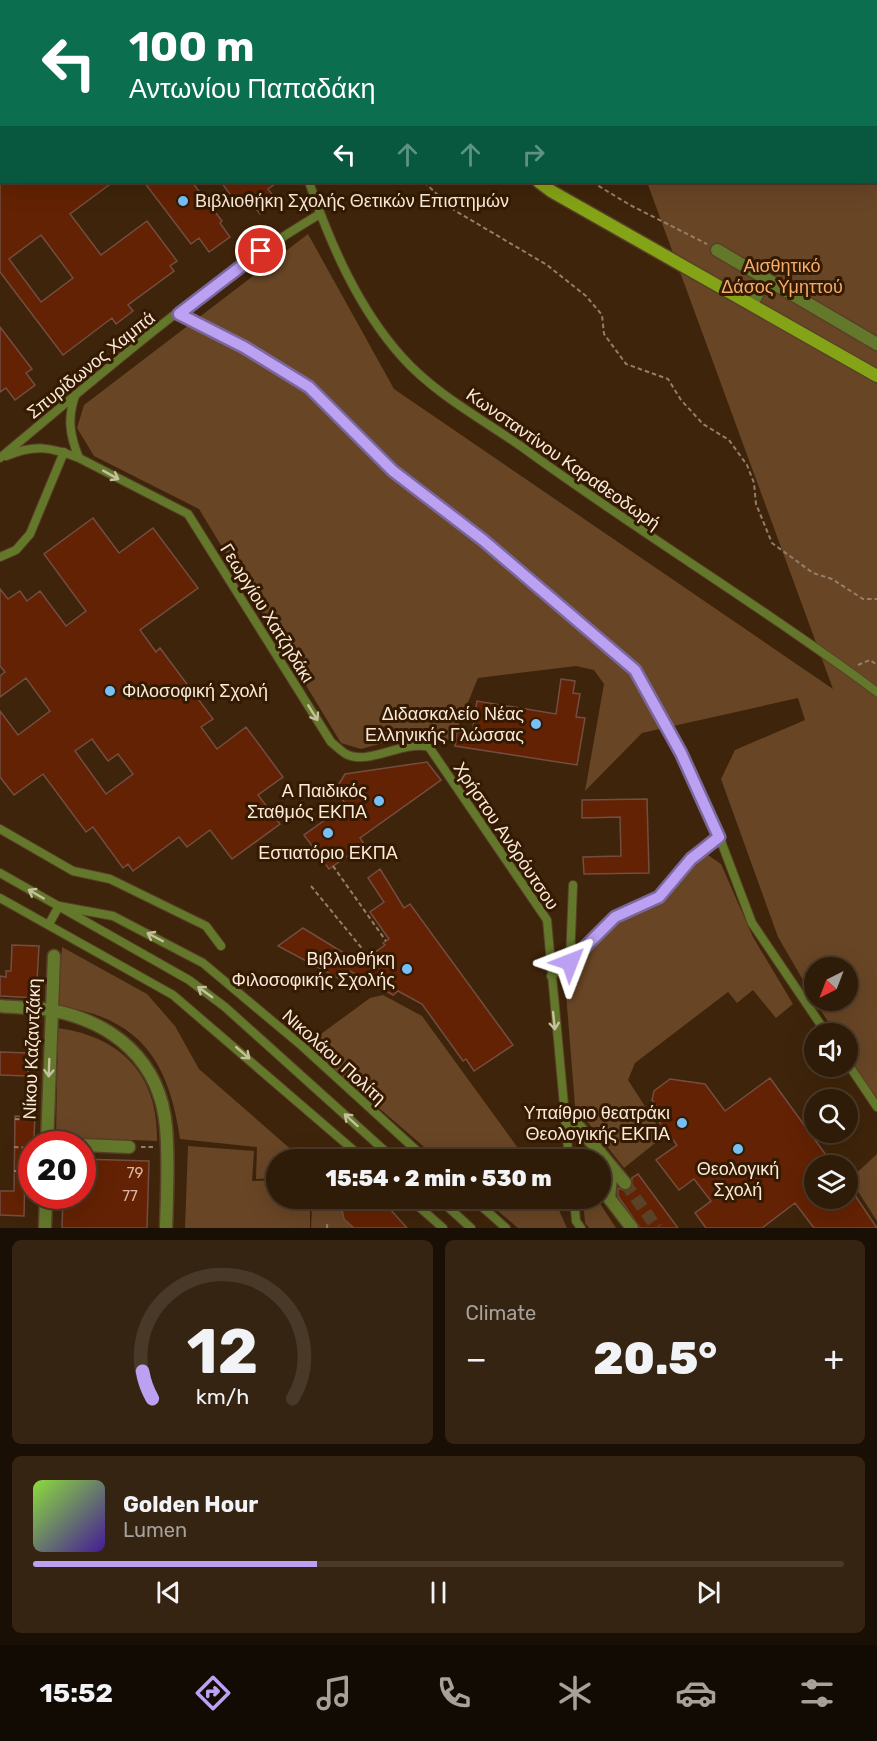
<!DOCTYPE html>
<meta charset="utf-8">
<style>
:root{--surface:#2e1b08;--page:#362412;--text:#f1f3f6;--muted:#a7a19c;--line:#493929;--accent:#bca0f2}
body{margin:0;font-family:Rubik,sans-serif;background:var(--page);color:var(--text);height:100vh;display:flex;flex-direction:column;font-size:22px;white-space:nowrap}
*{box-sizing:border-box;margin:0}
p{font-size:20px;color:var(--muted)}
.icon{flex:none;width:33px;height:33px;fill:none;stroke:currentColor;stroke-width:2;stroke-linecap:round;stroke-linejoin:round}
.map{position:relative;height:1228px;overflow:hidden}
.side{display:flex;flex-direction:column;gap:12px;padding:12px;background:#190f04;flex:1}
.side>*{flex:none}
.hud{position:absolute;left:0px;top:0px;width:878px;height:183px;box-shadow:0 6px 24px #0002,0 0 0 2px var(--line);background:#0b6e4f;color:#fff;overflow:hidden}
.needle{width:39px;rotate:222deg}
.tools{position:absolute;left:804px;top:957px;display:grid;gap:12px}
.tools a{display:grid;place-items:center;width:54px;height:54px;border-radius:50%;background:var(--surface);box-shadow:0 6px 24px #0002,0 0 0 2px var(--line);font-size:30px}
.speed{position:absolute;left:18px;top:1131px;display:flex;gap:12px;font-size:30px;font-weight:700;text-align:center}
.speed>*{display:grid;place-content:center;width:78px;height:78px;border-radius:50%;background:var(--surface);box-shadow:0 6px 24px #0002,0 0 0 2px var(--line);line-height:1}
.speed .limit{border:9px solid #d22;background:#fff;color:#111}
.pin{position:absolute;display:grid;place-items:center;width:51px;height:51px;color:#fff;margin:-26px;border:3px solid #fff;border-radius:50%;box-shadow:0 2px 6px #0007}
.me{position:absolute;width:66px;margin:-33px;rotate:45deg;stroke-linejoin:round;filter:drop-shadow(0 0 4px #0008)}
.turn{display:flex;align-items:center;gap:21px;height:126px;padding:0 30px;font-size:27px}
.turn .icon{width:78px;height:78px;stroke-width:2.5}
.turn b{display:block;font-size:42px;line-height:51px}
.lanes{display:flex;align-items:center;height:57px;padding:0 30px;background:#0003;justify-content:center;gap:30px;direction:ltr}
.lanes .off{opacity:.35}
.big{font-size:45px;font-weight:800;line-height:1.1}
.side .widget{flex:1;display:flex;flex-direction:column;justify-content:center;gap:9px;min-width:0;padding:0 21px;border-radius:9px;background:var(--page)}
.side .dial{align-items:center;gap:0}
.dial svg{height:156px;overflow:visible;fill:none;stroke:var(--line);stroke-width:7;stroke-linecap:round;text-anchor:middle}
.dial text{fill:var(--text);stroke:none}
.song{display:flex;align-items:center;gap:18px}
.cover{width:72px;height:72px;border-radius:9px;background:linear-gradient(135deg,hsl(90 70% 55%),hsl(260 70% 35%))}
.played{height:6px;border-radius:3px;background:linear-gradient(90deg,var(--accent) 35%,var(--line) 35%)}
.keys{display:flex;justify-content:space-around;direction:ltr}
.heat{display:flex;justify-content:space-between;align-items:center;font-size:33px;direction:ltr}
.side .tiles{flex:1;display:grid;gap:12px;grid-template-columns:1fr 1fr}
.widget:last-child{grid-column:span 2}
.trip{position:absolute;left:266px;top:1149px;width:345px;height:60px;border-radius:30px;background:var(--surface);box-shadow:0 6px 24px #0002,0 0 0 2px var(--line);font-weight:800;line-height:60px;text-align:center}
.dock{display:flex;height:96px;justify-content:space-around;align-items:center;background:#120b03;color:var(--muted)}
.dock .icon{width:42px;height:42px}
.dock .active{color:var(--accent)}
.dock b{font-size:27px;color:var(--text)}
.map>svg:first-child{display:block}
.green{fill:#684525}
.building{fill:#632203;stroke:#734e40;stroke-width:1.5;fill-rule:evenodd}
.lines{fill:none;stroke-linecap:round;stroke-linejoin:round}
.pedestrian-tunnel{stroke:#5a4229;stroke-width:12;stroke-dasharray:12 6;stroke-linecap:butt}
.service-casing{stroke:#584027;stroke-width:10}
.pedestrian-casing{stroke:#584027;stroke-width:15}
.minor-casing{stroke:#584027;stroke-width:15}
.secondary-casing{stroke:#584027;stroke-width:15}
.path{stroke:#957e69;stroke-width:2;stroke-dasharray:4.5 3;stroke-linecap:butt}
.service{stroke:#64782c;stroke-width:8}
.pedestrian{stroke:#64782c;stroke-width:12}
.minor{stroke:#64782c;stroke-width:12}
.secondary{stroke:#85a316;stroke-width:12}
.oneway{stroke:#c6c19d}
.route-casing{stroke:#7a689d;stroke-width:15}
.route{stroke:#bca0f2;stroke-width:10}
.poi-dot{fill:#76c0f7;stroke:#331a01;stroke-width:2}
.labels{text-anchor:middle;dominant-baseline:central;stroke-width:6;stroke-linejoin:round;paint-order:stroke}
.number-label{font-size:15px;fill:#d5b7a4}
.poi-label{font-size:18px;fill:#fbe9da;stroke:#331a01;text-anchor:end}
.park-label{font-size:18px;fill:#f5ac69;stroke:#331a01}
.street-label{font-size:18px;fill:#fbe9da;stroke:#331a01}
</style>
<div class="map">
<svg width="877" height="1228" viewBox="0 0 877 1228">
<rect width="100%" height="100%" fill="#3e240a"/>
<path class="green" d="M560 0H877V1106L848 1055V1034L835 1033 815 1001 848 1000V968H814V999L778 937 721 779 735 750 805 720 798 698 642 733 585 791 604 684 594 670 576 666 478 678 452 741 416 734 361 749 341 743 199 509 94 456 77 428 84 405 308 234 394 389 833 689 647 182H876V2Z
M708 855 721 864 753 937 793 1004 776 1018 753 990 737 1003 728 992 635 1063 628 1080 664 1136 624 1168 575 1106 565 981 596 941 616 923 660 902 702 857Z
M62 947 147 994 175 1026 199 1069 302 1159 276 1160V1178L256 1179 257 1147 180 1139C169 1061 140 1017 57 1006Z
M383 995 422 1016 526 1159H438L306 1045 370 998Z
M58 1028C122 1037 159 1076 157 1141L56 1137Z
M188 1146 254 1151 252 1181 276 1180V1198L303 1199 310 1209V1228H185Z
M877 1154V1221L850 1179Z
M307 1199H339L344 1219 354 1228H311L312 1206Z
M484 1199H554L567 1228H518Z
M583 1199H597L616 1228H589L585 1223Z"/>
<path class="building" d="M0 182H113L70 214 101 255 147 221 177 261 170 266 174 271 128 305 133 311 116 324 112 318 63 355 0 272ZM41 235 73 278 41 302 9 259Z
M144 182H192L222 221 220 223 230 237 209 252 199 238 191 244Z
M221 182H278L268 189 277 201 260 214 251 202 241 209Z
M0 327 32 369 26 373 35 385 15 400 6 388 0 392Z
M93 518 119 553 153 528 198 588 140 630 156 652 160 648 213 719 201 727 217 749 246 727 283 777 258 795 280 824 232 859 210 830 187 847 179 837 133 871 128 864 123 868 93 827 86 832 43 774 14 795 0 777V711L18 735 50 711 26 678 0 697V676L5 672 0 666V589L8 599 20 591 27 601 40 591 66 626 86 611 44 554ZM92 739 108 761 118 754 133 774 106 794 75 751Z
M561 679 575 681 573 693 580 694 576 717 585 718 577 765 455 746 457 732 472 734 477 701 556 714Z
M427 762 441 780 360 838 364 844 329 869 304 835 346 805 336 789 345 774Z
M647 799 649 873 584 874 583 857 621 856 620 817 582 818V800Z
M380 869 404 908 410 904 513 1045 474 1071 466 1059 463 1061 422 1004 398 991 393 995 350 971 340 979 278 946 303 928 360 963 385 945 383 943 389 939 370 912 384 902 368 878Z
M12 945 39 946 36 998 0 996V976L6 977V971H11Z
M0 1052 29 1053 28 1076 0 1075Z
M770 1078 834 1166H814V1198H848V1185L877 1228H814L795 1203 762 1228H706L695 1213 711 1201 694 1179 679 1190 656 1160 677 1145 650 1110 656 1105 652 1100 654 1091 670 1079 705 1084 725 1111Z
M15 1116 35 1117 32 1173H25L24 1216 0 1215V1191H14Z
M82 1159 149 1161 147 1228H62L63 1196H82Z
M638 1174 655 1197 678 1228H640L618 1196V1188L626 1191 631 1189 632 1178Z
M347 1198H380L407 1228H354L344 1219 341 1205Z"/>
<g class="lines">
<path class="pedestrian-tunnel" d="M625 1183 657 1228"/>
<defs>
<path id="service" d="M171 0 172 2
M185 0 187 2
M203 0 205 2
M309 182C330 243 358 308 402 357 435 394 482 419 522 447 638 532 762 606 877 692
M179 313 244 347 309 387 393 471 483 540 635 670 681 753 719 836 752 923 827 1034
M75 396C67 419 70 436 79 458L188 514 331 742C336 746 341 751 346 754 368 766 403 740 429 747L547 920 569 1160
M6 456C36 444 50 447 79 458
M0 458C100 375 209 279 320 214
M0 557 16 550 30 534 64 452
M0 829 73 871 110 879 206 926 221 946
M0 873 189 980 225 1007 395 1160
M0 898 173 995 365 1160
M49 924 59 906 113 916 203 963 302 1046 427 1160
M570 962 573 885
M551 976 580 956 604 926 616 917 659 897 691 859 719 836
M848 1064 877 1107
M409 1198 443 1228
M438 1198 471 1228
M472 1198 506 1228
M574 1198 576 1221 581 1228"/>
<path id="pedestrian" d="M717 250 877 344
M752 304 766 278
M564 1109 625 1183
M612 1167 609 1198 632 1228"/>
<path id="minor" d="M0 1006C16 1008 34 1007 50 1010 114 1022 160 1061 166 1127 169 1160 167 1195 166 1228
M47 1143 77 1144
M47 1144 54 956
M82 1145 129 1147
M45 1228 46 1196"/>
<path id="secondary" d="M407 0 408 2
M539 182 551 191 877 376"/>
</defs>
<use href="#service" class="service-casing"/>
<use href="#pedestrian" class="pedestrian-casing"/>
<use href="#minor" class="minor-casing"/>
<use href="#secondary" class="secondary-casing"/>
<path class="path" d="M338 0 339 2
M442 0 443 2
M424 182 454 210 547 265 586 296 602 315 604 334 626 364 668 379 681 400 703 424 729 440 747 465 754 483 756 504 772 543 813 573 832 579 863 599H877
M592 182 630 205 707 244
M858 665 870 660 877 665
M333 866 386 941
M311 886 369 957
M15 1119 36 1120
M14 1147 32 1148
M141 1147H154
M14 1171H32
M327 1228V1225L329 1228"/>
<use href="#service" class="service"/>
<use href="#pedestrian" class="pedestrian"/>
<use href="#minor" class="minor"/>
<use href="#secondary" class="secondary"/>
</g>
<defs><path id="oneway-shaft" d="M-6 0H5M1.5-3L5.5 0L1.5 3" fill="none" stroke-width="1.6" stroke-linecap="round" stroke-linejoin="round" transform="scale(1.5)"/></defs>
<g class="oneway">
<use href="#oneway-shaft" transform="translate(111 475) rotate(29)"/>
<use href="#oneway-shaft" transform="translate(313 713) rotate(58)"/>
<use href="#oneway-shaft" transform="translate(36 894) rotate(-150)"/>
<use href="#oneway-shaft" transform="translate(155 937) rotate(-152)"/>
<use href="#oneway-shaft" transform="translate(205 992) rotate(-144)"/>
<use href="#oneway-shaft" transform="translate(554 1021) rotate(84)"/>
<use href="#oneway-shaft" transform="translate(243 1053) rotate(41)"/>
<use href="#oneway-shaft" transform="translate(49 1068) rotate(92)"/>
<use href="#oneway-shaft" transform="translate(351 1120) rotate(-138)"/>
</g>
<g class="lines">
<defs>
<path id="route" d="M261 251 179 314 244 347 309 387 393 471 483 540 635 670 681 753 719 837 691 859 659 897 615 917 570 962"/>
</defs>
<use href="#route" class="route-casing"/>
<use href="#route" class="route"/>
</g>
<g class="poi-dot">
<circle cx="183" cy="201" r="6"/>
<circle cx="110" cy="691" r="6"/>
<circle cx="536" cy="724" r="6"/>
<circle cx="379" cy="801" r="6"/>
<circle cx="328" cy="833" r="6"/>
<circle cx="407" cy="969" r="6"/>
<circle cx="682" cy="1123" r="6"/>
<circle cx="738" cy="1149" r="6"/>
</g>
<g class="labels">
<g class="number-label">
<text x="135" y="1173">79</text>
<text x="130" y="1196">77</text>
</g>
<g class="poi-label">
<text x="195" y="201" text-anchor="start">Βιβλιοθήκη Σχολής Θετικών Επιστημών</text>
<text x="122" y="691" text-anchor="start">Φιλοσοφική Σχολή</text>
<text x="524" y="714">Διδασκαλείο Νέας<tspan x="524" dy="21">Ελληνικής Γλώσσας</tspan></text>
<text x="367" y="791">Α Παιδικός<tspan x="367" dy="21">Σταθμός ΕΚΠΑ</tspan></text>
<text x="328" y="853" text-anchor="middle">Εστιατόριο ΕΚΠΑ</text>
<text x="395" y="959">Βιβλιοθήκη<tspan x="395" dy="21">Φιλοσοφικής Σχολής</tspan></text>
<text x="670" y="1113">Υπαίθριο θεατράκι<tspan x="670" dy="21">Θεολογικής ΕΚΠΑ</tspan></text>
<text x="738" y="1169" text-anchor="middle">Θεολογική<tspan x="738" dy="21">Σχολή</tspan></text>
</g>
<g class="park-label">
<text x="782" y="266">Αισθητικό<tspan x="782" dy="21">Δάσος Υμηττού</tspan></text>
</g>
<g class="street-label">
<text transform="translate(91 365) rotate(-39)">Σπυρίδωνος Χαμπά</text>
<text transform="translate(563 459) rotate(35)">Κωνσταντίνου Καραθεοδωρή</text>
<text transform="translate(267 613) rotate(58)">Γεωργίου Χατζηδάκι</text>
<text transform="translate(506 836) rotate(56)">Χρήστου Ανδρόυτσου</text>
<text transform="translate(32 1049) rotate(-88)">Νίκου Καζαντζάκη</text>
<text transform="translate(334 1057) rotate(42)">Νικολάου Πολίτη</text>
</g>
</g>
</svg>
<div class="tools">
<a><svg class="needle" viewBox="-14 -14 28 28"><path d="M0-13l5 13h-10z" fill="#e53935"/><path d="M0 13l5-13h-10z" fill="#a7a19c"/></svg></a>
<a><svg class="icon" aria-label="sound" viewBox="0 0 24 24"><path d="M4 9h4l5-4v14l-5-4H4zM17 9q2 3 0 6"/></svg></a>
<a><svg class="icon" aria-label="search" viewBox="0 0 24 24"><circle cx="10" cy="10" r="6"/><path d="M15 15l6 6"/></svg></a>
<a><svg class="icon" aria-label="layers" viewBox="0 0 24 24"><path d="M12 4l9 5-9 5-9-5zM3 14l9 5 9-5"/></svg></a>
</div>
<div class="speed"><div class="limit">20</div></div>
<div class="pin" style="left:261px;top:251px;background:#d93025"><svg class="icon" aria-label="arrive" viewBox="0 0 24 24"><path d="M6 21V4h12l-3 4 3 4H6"/></svg></div>
<svg class="me" style="left:570px;top:962px" viewBox="-20 -20 40 40"><path d="M0-17L14 15 0 8-14 15z" fill="#bca0f2" stroke="#fff" stroke-width="4"/></svg>
<div class="trip">15:54 · 2 min · 530 m</div>
<div class="hud">
<div class="turn"><svg class="icon" aria-label="left" viewBox="0 0 24 24"><path d="M17 20v-9H6M10 6l-5 5 5 5"/></svg><div><b>100 m</b>Αντωνίου Παπαδάκη</div></div>
<div class="lanes"><svg class="icon" aria-label="left" viewBox="0 0 24 24"><path d="M17 20v-9H6M10 6l-5 5 5 5"/></svg><svg class="icon off" aria-label="ahead" viewBox="0 0 24 24"><path d="M12 20V5M6 11l6-6 6 6"/></svg><svg class="icon off" aria-label="ahead" viewBox="0 0 24 24"><path d="M12 20V5M6 11l6-6 6 6"/></svg><svg class="icon off" aria-label="right" viewBox="0 0 24 24"><path d="M7 20v-9h11M14 6l5 5-5 5"/></svg></div>
</div>
</div>
<section class="side">
<div class="tiles">
<div class="widget dial"><svg viewBox="0 0 100 80">
<path d="M14 69A42 42 0 1 1 86 69"/>
<path d="M14 69A42 42 0 0 1 9 55" stroke="#bca0f2"/>
<text x="50" y="56" font-size="32" font-weight="700">12</text>
<text x="50" y="72" font-size="11">km/h</text>
</svg></div>
<div class="widget"><p>Climate</p>
<div class="heat"><a>−</a><b class="big">20.5°</b><a>+</a></div>
</div>
<div class="widget">
<div class="song"><i class="cover"></i><div><b>Golden Hour</b><p>Lumen</p></div></div>
<div class="played"></div>
<div class="keys"><svg class="icon" aria-label="previous" viewBox="0 0 24 24"><path d="M18 5L8 12l10 7zM5 5v14"/></svg><svg class="icon" aria-label="pause" viewBox="0 0 24 24"><path d="M8 5v14M16 5v14"/></svg><svg class="icon" aria-label="next" viewBox="0 0 24 24"><path d="M6 5l10 7-10 7zM19 5v14"/></svg></div>
</div>
</div>
</section>
<nav class="dock">
<b>15:52</b>
<svg class="icon active" aria-label="directions" viewBox="0 0 24 24"><path d="M12 3l9 9-9 9-9-9zM9 14v-3h6M13 9l2 2-2 2"/></svg>
<svg class="icon" aria-label="music" viewBox="0 0 24 24"><path d="M9 18V5l10-2v13"/><circle cx="6" cy="18" r="3"/><circle cx="16" cy="16" r="3"/></svg>
<svg class="icon" aria-label="phone" viewBox="0 0 24 24"><path d="M5 4h4l2 5-3 2q2 4 5 5l2-3 5 2v4C11 20 4 13 5 4z"/></svg>
<svg class="icon" aria-label="climate" viewBox="0 0 24 24"><path d="M12 3v18M4 7l16 10M4 17L20 7"/></svg>
<svg class="icon" aria-label="car" viewBox="0 0 24 24"><path d="M5 17H2v-5l4-1 3-4h7l3 4 3 1v5h-3M9 17h6M6 11h13"/><circle cx="7" cy="17" r="2"/><circle cx="17" cy="17" r="2"/></svg>
<svg class="icon" aria-label="filters" viewBox="0 0 24 24"><path d="M4 7h16M4 17h16"/><circle cx="9" cy="7" r="2"/><circle cx="15" cy="17" r="2"/></svg>
</nav>
